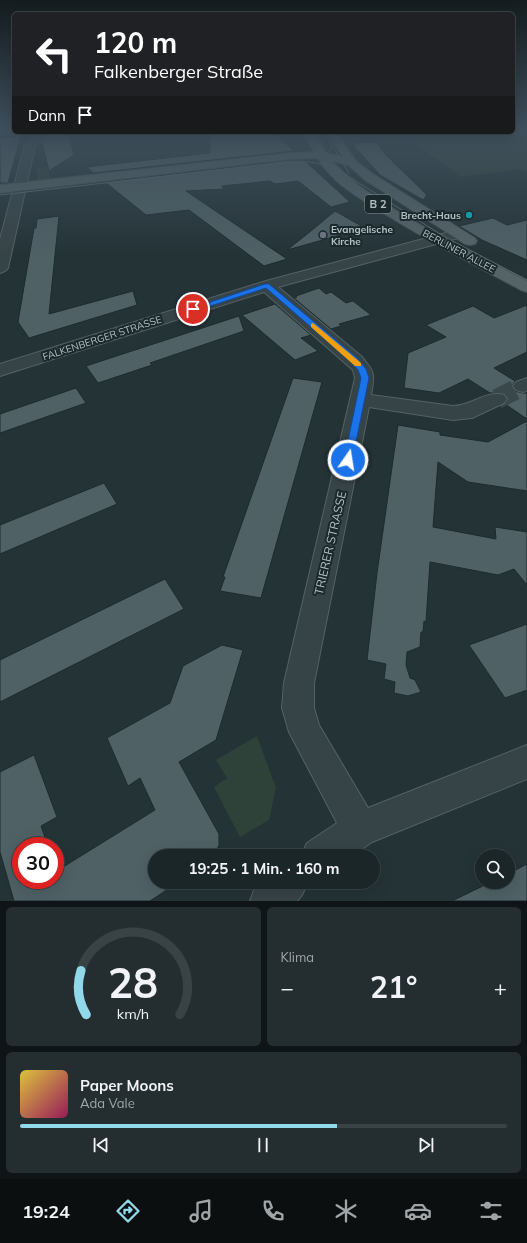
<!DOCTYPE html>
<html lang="de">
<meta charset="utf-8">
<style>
:root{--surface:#1b2628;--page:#242e30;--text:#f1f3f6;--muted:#a0a5a8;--line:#394345;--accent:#90d8ea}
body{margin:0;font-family:Mulish,sans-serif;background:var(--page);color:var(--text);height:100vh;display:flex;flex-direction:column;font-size:15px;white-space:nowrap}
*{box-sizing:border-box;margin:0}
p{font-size:13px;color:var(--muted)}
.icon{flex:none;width:22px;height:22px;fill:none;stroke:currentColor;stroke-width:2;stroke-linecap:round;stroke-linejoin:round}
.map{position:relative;height:901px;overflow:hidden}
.details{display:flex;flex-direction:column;gap:6px;padding:6px;background:#0f1516;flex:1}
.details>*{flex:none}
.hud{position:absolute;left:12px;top:12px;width:503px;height:122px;border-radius:6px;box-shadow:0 4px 16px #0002,0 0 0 1px var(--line);background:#202124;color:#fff;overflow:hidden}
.fabs{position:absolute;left:475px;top:849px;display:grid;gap:8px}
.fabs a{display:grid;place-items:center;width:40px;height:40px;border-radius:50%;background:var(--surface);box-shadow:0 4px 16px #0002,0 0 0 1px var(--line);font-size:20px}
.speed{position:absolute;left:12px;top:837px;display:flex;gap:8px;font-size:20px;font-weight:700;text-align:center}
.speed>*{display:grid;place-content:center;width:52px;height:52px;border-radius:50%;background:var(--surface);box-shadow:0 4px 16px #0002,0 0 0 1px var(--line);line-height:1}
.speed .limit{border:6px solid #d22;background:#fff;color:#111}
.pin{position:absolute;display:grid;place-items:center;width:34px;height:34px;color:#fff;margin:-17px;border:2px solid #fff;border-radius:50%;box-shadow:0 1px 4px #0007}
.me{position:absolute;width:44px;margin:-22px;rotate:13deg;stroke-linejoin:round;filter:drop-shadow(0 0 3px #0008)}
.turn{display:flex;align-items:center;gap:14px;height:84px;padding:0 16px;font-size:18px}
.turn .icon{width:52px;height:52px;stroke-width:2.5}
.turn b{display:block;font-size:28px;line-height:34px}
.then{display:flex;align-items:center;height:38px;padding:0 16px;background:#0003;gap:8px;font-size:15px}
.big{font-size:30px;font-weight:700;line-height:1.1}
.details .card{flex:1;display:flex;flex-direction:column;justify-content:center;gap:6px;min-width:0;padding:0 14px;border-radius:6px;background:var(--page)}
.details .dial{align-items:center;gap:0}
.dial svg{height:104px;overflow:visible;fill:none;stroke:var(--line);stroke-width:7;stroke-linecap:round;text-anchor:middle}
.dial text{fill:var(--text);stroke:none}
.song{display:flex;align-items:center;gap:12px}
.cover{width:48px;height:48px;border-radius:6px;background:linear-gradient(135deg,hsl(50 70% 55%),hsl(330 70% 35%))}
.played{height:4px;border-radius:2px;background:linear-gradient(90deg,var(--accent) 65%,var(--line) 65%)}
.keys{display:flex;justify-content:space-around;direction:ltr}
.heat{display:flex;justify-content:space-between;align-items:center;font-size:22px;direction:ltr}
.details .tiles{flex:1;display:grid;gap:6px;grid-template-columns:1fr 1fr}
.card:last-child{grid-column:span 2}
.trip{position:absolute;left:148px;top:849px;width:232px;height:40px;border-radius:20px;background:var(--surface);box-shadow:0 4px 16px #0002,0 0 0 1px var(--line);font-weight:700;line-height:40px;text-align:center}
.menu{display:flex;height:64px;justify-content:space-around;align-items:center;background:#0b0f10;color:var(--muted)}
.menu .icon{width:28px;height:28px}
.menu .on{color:var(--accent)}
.menu b{font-size:18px;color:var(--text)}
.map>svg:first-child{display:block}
.green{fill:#2f4239}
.building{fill:#4f6165;stroke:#1e2b2e}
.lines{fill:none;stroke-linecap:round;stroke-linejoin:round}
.minor-tunnel{stroke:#39484b;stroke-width:20;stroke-dasharray:20 10;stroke-linecap:butt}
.minor-casing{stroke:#556265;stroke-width:2}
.major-casing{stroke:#435053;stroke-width:2}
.minor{fill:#374447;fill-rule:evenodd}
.major{fill:#556467;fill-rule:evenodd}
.tram{stroke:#5b6c70;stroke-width:1}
.route{fill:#1a73e8;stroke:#114b97}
.slow{fill:#f59e0b}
.culture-dot{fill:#0f9aa8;stroke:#1c292c;stroke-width:1.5}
.worship-dot{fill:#6b7280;stroke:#1c292c;stroke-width:1.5}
.labels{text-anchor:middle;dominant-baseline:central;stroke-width:4;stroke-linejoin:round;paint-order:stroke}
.far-poi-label{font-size:10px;font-weight:bold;fill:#b2c0c3;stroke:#1c292c;text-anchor:end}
.far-street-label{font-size:10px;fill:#b2c0c3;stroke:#1c292c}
.shield{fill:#1c292c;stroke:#859396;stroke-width:1}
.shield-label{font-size:11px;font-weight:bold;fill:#b2c0c3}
.street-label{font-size:12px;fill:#b2c0c3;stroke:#1c292c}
</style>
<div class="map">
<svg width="527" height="901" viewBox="0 0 527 901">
<rect width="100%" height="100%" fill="#243336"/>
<path class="green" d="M513 129H527V172L520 169 461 177 428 153 412 137 381 138 376 132H513Z
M48 167 50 179 37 180 38 168Z
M257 736 276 788 269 820 240 837 214 787 227 778 216 760Z"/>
<path class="building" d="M55 132H68L74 155 49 171 42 142Z
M210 132H273L294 151 94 173 86 167 210 153Z
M21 136 8 183H0V138Z
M376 142 385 154 427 195 423 200 380 175 353 145H355L353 143Z
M291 160H304L350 202 331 207 298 181 275 184 270 181 222 186 224 189 186 191 287 259 264 266 189 210 146 215 105 182Z
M335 211 365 228 287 250 311 231Z
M59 216 49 314 133 291 137 305 29 338 18 322 34 228H36L37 219Z
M493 218 507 225 527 220V260L482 240 459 226Z
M319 288 326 294 331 292 346 303 353 301 371 315 339 324 341 326 331 329 294 298 297 297 296 296Z
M275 304 311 335 301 338 318 351 295 360 242 315Z
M527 305V352L494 368 515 381 512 386 515 391 523 393H527V419L505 404 508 399 505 394 498 393H490L468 379 439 393 404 388 408 353 446 337 426 325 473 306 494 318Z
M239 316 244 331 150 363 152 365 98 383 86 366Z
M293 378 322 382 261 598 220 591 225 577H223Z
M76 388 86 403 0 433V414Z
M527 421V491L468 482 438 462 433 527 496 539 495 527 527 532V585L514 569 498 575 430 562 426 622 424 621 423 632H421L420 647 407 652 406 665 410 678 415 680 421 692 408 696 394 693 395 682 384 679 386 664 367 660 377 573 398 425 440 432V435L488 442Z
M104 483 117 504 0 554V525Z
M165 579 184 609 0 702V660Z
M527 624V690L505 698 469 645Z
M222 645 243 650 216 740 179 762 219 834V845L214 856H155V882H179L150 901H14L0 852V772L34 755 57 817 41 826 48 846H21V880H55V872L155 810 140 778 128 786 107 738 170 703 183 666Z
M527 864V901H452L491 882H508V874Z"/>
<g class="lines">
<path class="minor-tunnel" d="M497 399 523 386"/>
<defs>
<path id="minor" d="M42 132H54L35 146 8 268 5 271 0 273V239L25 145Z
M457 230 462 231 464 234 462 237 278 287 361 356C375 372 375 374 371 395L453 406C471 406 486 390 504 395L507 399 504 403 472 418 453 420 369 407 314 683V708L319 725 368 808 527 745V779L372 842 352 856H301L307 843 337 823 289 732 282 708 284 683 355 378 353 370 264 292 0 376V364L266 281Z
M527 378V391L523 392 516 390 513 386 516 382Z
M261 882H308L302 895 297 901H250L255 887Z"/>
<path id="major" d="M303 132H313L326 153 343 157 326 132H336L356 161 373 174 475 238 477 241 475 244 470 245 465 244 365 180 348 165 332 161C353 184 371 194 397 211 439 237 483 258 527 281V292L521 290C474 265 426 240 380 211 358 197 331 182 318 158L291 159 0 193V185L291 153 314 152Z"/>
</defs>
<use href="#minor" class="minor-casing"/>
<use href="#major" class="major-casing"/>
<use href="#minor" class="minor"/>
<use href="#major" class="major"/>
<path class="tram" d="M324 132 349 173
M315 157 329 152 332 145
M299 158 313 155 323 147V143L316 132
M0 195 279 163 310 162 332 166 445 237 527 280"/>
</g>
<linearGradient id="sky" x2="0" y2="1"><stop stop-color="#141c1e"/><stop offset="0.51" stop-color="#3f505d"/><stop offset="1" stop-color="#3f505d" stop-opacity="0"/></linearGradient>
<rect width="527" height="255" fill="url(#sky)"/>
<path class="route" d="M265 284H269L357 358 366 369 369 378 352 462H345L344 460 361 378 358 370 351 362 266 288 195 311 189 309Z"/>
<path class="slow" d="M313 323 361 363V366H355L311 327V324Z"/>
<circle class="culture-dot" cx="469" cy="215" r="4"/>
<circle class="worship-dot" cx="323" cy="235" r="4"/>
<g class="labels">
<g class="far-poi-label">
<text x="461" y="215">Brecht-Haus</text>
<text x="331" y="229" text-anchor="start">Evangelische<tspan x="331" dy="12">Kirche</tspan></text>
</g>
<g class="far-street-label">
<text transform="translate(459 251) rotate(28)">BERLINER ALLEE</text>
<text transform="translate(102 338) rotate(-18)">FALKENBERGER STRASSE</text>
</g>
<rect class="shield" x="365" y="195" width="26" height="18" rx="3"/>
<g class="shield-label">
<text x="378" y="204">B 2</text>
</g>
<g class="street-label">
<text transform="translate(330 543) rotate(-77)">TRIERER STRASSE</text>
</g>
</g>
</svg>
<div class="fabs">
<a><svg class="icon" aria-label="search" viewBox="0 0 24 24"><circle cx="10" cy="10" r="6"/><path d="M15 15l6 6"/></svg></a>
</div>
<div class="speed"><div class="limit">30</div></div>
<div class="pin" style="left:193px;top:309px;background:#d93025"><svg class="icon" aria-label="arrive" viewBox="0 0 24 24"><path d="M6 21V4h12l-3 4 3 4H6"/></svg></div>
<svg class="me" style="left:348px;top:460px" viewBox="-20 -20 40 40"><circle r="17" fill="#1a73e8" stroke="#fff" stroke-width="3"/><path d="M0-11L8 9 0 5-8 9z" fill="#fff"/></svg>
<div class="trip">19:25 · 1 Min. · 160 m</div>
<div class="hud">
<div class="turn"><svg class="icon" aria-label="left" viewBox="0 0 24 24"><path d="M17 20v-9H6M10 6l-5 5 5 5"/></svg><div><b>120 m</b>Falkenberger Straße</div></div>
<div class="then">Dann<svg class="icon" aria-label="arrive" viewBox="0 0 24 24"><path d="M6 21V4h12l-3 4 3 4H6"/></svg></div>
</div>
</div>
<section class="details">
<div class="tiles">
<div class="card dial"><svg viewBox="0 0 100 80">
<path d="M14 69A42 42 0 1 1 86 69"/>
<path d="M14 69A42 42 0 0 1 10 35" stroke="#90d8ea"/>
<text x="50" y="56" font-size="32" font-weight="700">28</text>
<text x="50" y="72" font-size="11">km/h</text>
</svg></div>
<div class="card"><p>Klima</p>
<div class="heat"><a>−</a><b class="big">21°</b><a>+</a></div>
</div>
<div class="card">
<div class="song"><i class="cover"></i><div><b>Paper Moons</b><p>Ada Vale</p></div></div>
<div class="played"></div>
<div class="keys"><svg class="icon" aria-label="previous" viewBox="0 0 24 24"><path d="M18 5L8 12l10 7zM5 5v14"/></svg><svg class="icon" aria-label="pause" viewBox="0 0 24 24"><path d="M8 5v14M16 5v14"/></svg><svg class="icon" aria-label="next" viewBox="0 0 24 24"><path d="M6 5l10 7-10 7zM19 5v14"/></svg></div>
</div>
</div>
</section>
<nav class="menu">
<b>19:24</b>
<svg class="icon on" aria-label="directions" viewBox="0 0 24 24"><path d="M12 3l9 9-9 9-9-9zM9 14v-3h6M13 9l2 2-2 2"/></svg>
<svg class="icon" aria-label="music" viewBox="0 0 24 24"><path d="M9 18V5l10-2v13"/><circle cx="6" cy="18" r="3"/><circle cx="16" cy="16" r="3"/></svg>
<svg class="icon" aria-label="phone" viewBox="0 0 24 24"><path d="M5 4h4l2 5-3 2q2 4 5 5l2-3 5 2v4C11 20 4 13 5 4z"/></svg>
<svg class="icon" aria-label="climate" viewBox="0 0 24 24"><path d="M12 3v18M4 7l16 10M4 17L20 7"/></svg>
<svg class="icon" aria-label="car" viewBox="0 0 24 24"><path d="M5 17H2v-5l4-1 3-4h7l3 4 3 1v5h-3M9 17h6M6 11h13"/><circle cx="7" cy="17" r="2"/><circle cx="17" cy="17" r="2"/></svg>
<svg class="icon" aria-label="filters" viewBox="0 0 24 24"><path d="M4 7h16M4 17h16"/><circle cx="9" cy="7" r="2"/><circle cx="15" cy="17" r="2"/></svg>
</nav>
